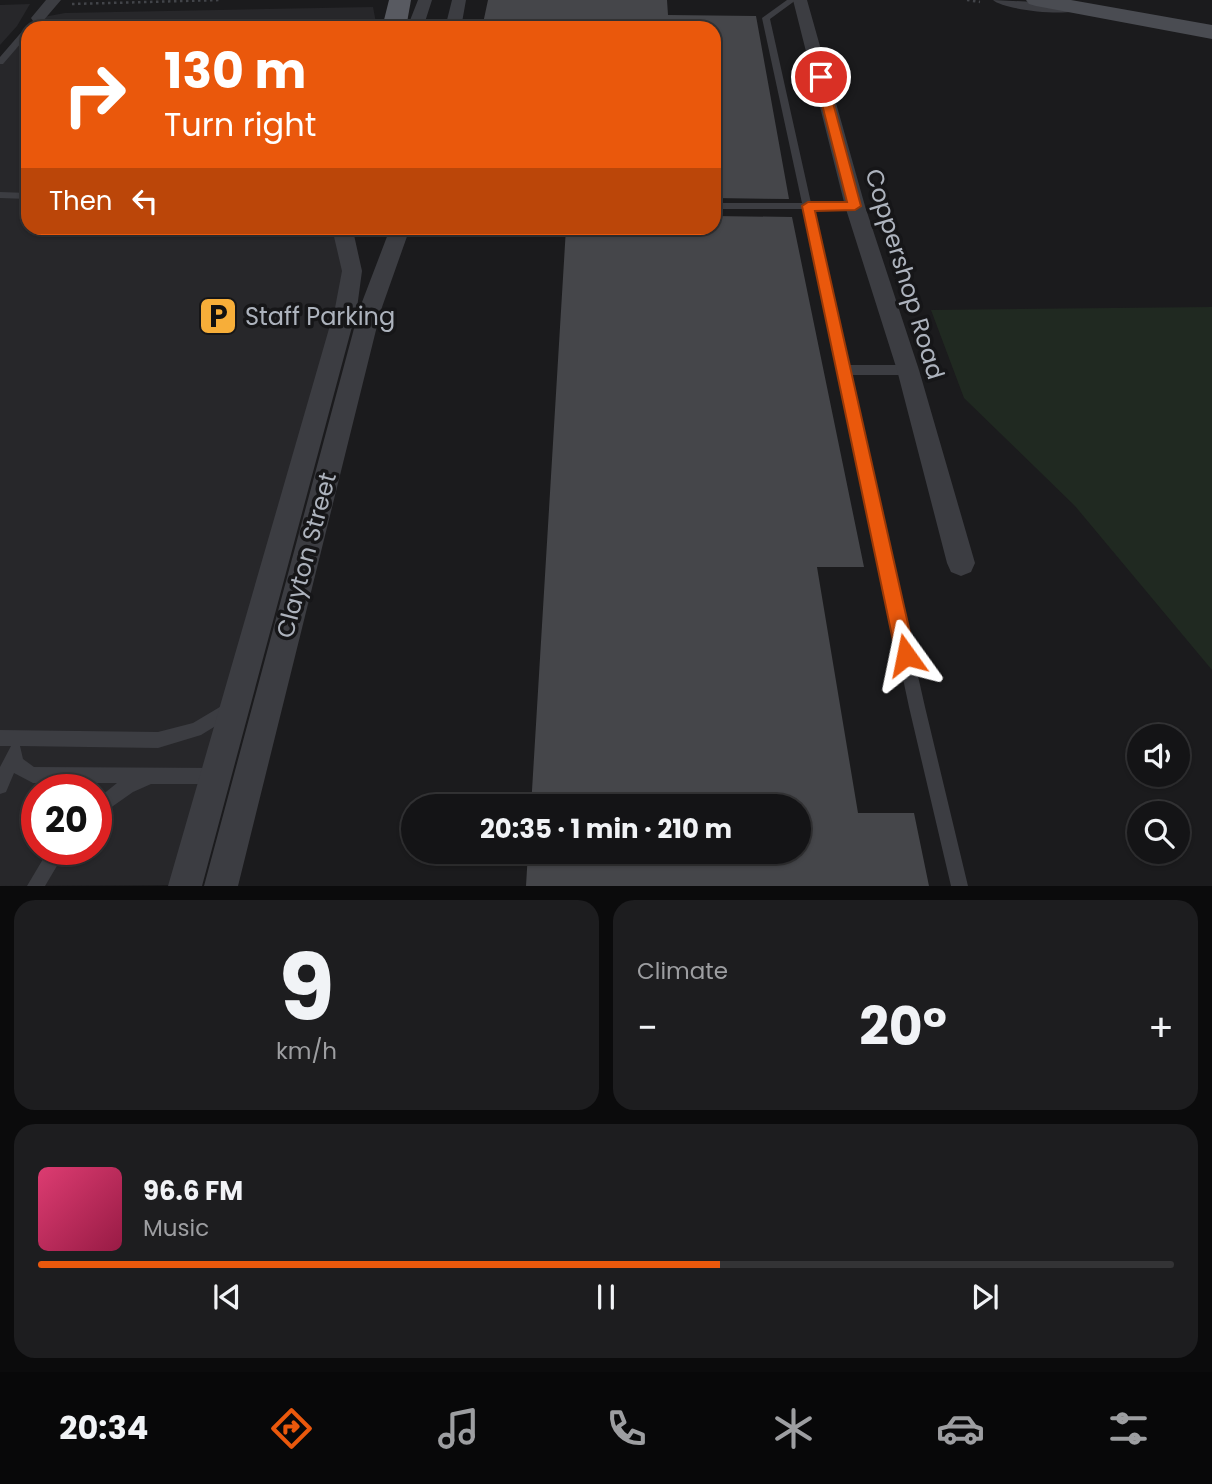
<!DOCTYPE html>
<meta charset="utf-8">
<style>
:root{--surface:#141416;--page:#1d1d1f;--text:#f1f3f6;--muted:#9d9ea1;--line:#333335;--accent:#ea580c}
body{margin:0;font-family:Poppins,sans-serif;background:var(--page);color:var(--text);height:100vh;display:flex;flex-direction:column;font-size:26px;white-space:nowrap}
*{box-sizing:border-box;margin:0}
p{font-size:23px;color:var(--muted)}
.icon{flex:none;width:38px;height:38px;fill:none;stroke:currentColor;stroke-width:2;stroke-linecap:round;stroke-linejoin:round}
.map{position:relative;height:886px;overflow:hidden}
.details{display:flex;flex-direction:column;gap:14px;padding:14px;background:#0b0b0c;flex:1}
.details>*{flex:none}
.hud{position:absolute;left:21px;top:21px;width:700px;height:214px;border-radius:21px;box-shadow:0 2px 5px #0004,0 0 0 2px var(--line);background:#ea580c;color:#fff;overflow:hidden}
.tools{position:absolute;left:1127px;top:724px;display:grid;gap:14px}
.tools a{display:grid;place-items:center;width:63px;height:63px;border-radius:50%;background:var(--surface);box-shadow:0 2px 5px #0004,0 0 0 2px var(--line);font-size:35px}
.speed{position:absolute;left:21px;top:774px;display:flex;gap:14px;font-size:35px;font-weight:700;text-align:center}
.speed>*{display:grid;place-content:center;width:91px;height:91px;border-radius:50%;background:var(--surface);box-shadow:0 2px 5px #0004,0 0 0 2px var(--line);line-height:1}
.speed .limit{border:10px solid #d22;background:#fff;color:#111}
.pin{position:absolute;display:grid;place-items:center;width:60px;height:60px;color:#fff;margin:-30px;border:4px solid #fff;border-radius:50%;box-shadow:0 2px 7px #0007}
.me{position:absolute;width:77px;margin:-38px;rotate:348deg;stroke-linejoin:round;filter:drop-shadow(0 0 5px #0008)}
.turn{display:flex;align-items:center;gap:24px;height:147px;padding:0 28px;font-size:32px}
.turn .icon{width:91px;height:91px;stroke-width:2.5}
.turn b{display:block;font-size:49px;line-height:60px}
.then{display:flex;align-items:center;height:66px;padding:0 28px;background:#0003;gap:14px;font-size:26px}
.big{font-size:52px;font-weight:700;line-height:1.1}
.details .widget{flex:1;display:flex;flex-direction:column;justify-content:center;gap:10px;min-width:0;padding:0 24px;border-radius:21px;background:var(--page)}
.details .dial{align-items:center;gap:0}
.dial b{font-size:91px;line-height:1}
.song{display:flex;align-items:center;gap:21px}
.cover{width:84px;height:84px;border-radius:10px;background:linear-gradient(135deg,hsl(340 70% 55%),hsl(340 70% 35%))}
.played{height:7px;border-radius:4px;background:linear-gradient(90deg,var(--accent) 60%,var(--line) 60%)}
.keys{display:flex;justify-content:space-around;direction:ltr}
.heat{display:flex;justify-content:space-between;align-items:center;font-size:38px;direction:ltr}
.details .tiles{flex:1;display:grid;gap:14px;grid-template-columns:1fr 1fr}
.widget:last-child{grid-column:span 2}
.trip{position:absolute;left:401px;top:794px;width:410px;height:70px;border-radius:35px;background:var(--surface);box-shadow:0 2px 5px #0004,0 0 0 2px var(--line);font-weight:700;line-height:70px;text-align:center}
.menu{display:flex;height:112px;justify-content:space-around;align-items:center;background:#080809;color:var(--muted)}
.menu .icon{width:49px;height:49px}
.menu .selected{color:var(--accent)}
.menu b{font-size:32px;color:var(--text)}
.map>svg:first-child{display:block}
.built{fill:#27272a;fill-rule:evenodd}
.green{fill:#202921}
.building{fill:#45464a}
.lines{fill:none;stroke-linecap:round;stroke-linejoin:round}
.path{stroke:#424449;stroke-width:2.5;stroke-dasharray:2.5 3.5;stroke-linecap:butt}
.service{fill:#3c3d42;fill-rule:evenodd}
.minor{fill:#3c3d42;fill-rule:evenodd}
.secondary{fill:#4a4c52;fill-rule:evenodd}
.primary{fill:#585a61;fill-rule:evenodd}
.route{fill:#ea580c;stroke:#983908;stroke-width:2}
.labels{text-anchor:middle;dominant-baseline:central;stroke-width:7;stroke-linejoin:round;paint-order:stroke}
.street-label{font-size:24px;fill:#adb3bd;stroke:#161618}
.poi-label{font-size:24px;fill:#adb3bd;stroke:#161618;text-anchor:start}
</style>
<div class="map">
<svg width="1212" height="886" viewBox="0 0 1212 886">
<rect width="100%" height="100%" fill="#1b1b1d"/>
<path class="built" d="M30 4 17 26 0 45V5Z
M373 7 377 28H29L38 18 65 13Z
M28 29V228H342L352 271 185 885 0 886V61ZM37 789H96V849H37Z"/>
<path class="green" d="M1212 307V670L1075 506 964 398 931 310Z"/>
<path class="building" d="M488 0H667L668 15 756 16 789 199 714 198V28H482Z
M714 216 792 217 864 567H817L858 813H914L929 886H526L528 852H798V807H531L566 228H714Z"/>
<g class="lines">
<path class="path" d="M967 0 980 2
M72 4 221 0"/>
<path class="service" d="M787 0H796L770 19 811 203H855L860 206 855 209H813L848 365H908L914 370 908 375H850L925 707 968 886H951L909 707 803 209H714V203H802L762 18Z
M25 28H29L28 35 3 64H0V57Z
M0 192 28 193V199L0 198Z
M230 701 235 704 238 709 235 714 201 735 158 748 20 746 23 759 34 767 217 768 223 770 225 776 223 782 217 784H151L133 792 96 818V800L117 783H33L14 773 6 792 0 794V767L11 746H0V730L158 732 193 723Z
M49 849H67L45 886H27Z"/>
<path class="minor" d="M46 0H61L43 21H33L31 18Z
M418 0H432L423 28H407Z
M452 0H466L461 28H445Z
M793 0H807L865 206 919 370 975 563 971 572 961 576 951 572 947 563 897 370 845 206Z
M993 0 1076 4 1083 8C1072 18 1004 10 993 0Z
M332 228H410L381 310 238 886H204L359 310 388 234 354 235 362 271 357 308 202 886H168L335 308 342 271Z"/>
<path class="secondary" d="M1026 0H1071L1212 25V39L1036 6 1029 4Z"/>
<path class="primary" d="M389 0H411L406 28H382Z"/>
</g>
<path class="route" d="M821 74 826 77 861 206 855 210 815 211 915 655 913 662 906 664 899 662 896 655 802 206 808 202H847L815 77Z"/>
<defs>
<symbol id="parking-square" viewBox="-11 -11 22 22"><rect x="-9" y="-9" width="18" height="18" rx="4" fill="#f7ae39" stroke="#161618"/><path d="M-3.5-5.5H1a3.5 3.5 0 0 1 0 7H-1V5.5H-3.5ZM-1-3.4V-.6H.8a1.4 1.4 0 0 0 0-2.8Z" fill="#111"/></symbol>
</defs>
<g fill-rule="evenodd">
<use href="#parking-square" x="196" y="294" width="44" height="44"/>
</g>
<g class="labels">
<g class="street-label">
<text transform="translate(905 274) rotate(73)">Coppershop Road</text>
<text transform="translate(306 555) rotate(-75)">Clayton Street</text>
</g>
<g class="poi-label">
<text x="245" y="316">Staff Parking</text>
</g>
</g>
</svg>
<div class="tools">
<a><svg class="icon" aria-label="sound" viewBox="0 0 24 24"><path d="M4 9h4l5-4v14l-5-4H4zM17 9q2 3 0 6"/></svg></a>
<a><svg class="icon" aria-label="search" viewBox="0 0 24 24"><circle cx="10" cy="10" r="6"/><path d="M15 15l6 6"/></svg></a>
</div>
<div class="speed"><div class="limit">20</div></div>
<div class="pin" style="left:821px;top:77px;background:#d93025"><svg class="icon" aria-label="arrive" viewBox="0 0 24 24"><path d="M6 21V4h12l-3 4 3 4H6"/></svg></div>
<svg class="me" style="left:906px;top:655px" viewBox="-20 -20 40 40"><path d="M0-17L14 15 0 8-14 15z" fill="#ea580c" stroke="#fff" stroke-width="4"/></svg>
<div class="trip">20:35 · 1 min · 210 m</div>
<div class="hud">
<div class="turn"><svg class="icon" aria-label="right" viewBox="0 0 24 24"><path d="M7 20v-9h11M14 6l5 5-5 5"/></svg><div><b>130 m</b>Turn right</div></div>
<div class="then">Then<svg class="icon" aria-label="left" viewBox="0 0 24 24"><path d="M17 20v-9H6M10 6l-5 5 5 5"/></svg></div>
</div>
</div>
<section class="details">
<div class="tiles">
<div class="widget dial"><b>9</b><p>km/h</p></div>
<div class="widget"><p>Climate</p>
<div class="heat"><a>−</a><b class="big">20°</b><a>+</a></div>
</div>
<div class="widget">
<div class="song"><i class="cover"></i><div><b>96.6 FM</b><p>Music</p></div></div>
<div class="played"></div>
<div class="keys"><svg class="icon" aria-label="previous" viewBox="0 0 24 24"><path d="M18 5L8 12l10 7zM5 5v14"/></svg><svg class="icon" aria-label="pause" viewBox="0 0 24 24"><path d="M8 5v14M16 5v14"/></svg><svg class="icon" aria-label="next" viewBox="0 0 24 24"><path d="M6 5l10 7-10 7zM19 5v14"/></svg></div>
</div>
</div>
</section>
<nav class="menu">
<b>20:34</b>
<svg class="icon selected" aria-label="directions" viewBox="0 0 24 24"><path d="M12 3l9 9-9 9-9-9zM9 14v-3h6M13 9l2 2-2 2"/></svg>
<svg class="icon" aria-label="music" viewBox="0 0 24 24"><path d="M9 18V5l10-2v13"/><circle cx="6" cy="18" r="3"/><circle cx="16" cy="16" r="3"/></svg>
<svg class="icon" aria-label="phone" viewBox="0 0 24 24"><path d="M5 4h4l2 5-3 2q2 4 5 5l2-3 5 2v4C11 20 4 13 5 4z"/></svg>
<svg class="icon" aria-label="climate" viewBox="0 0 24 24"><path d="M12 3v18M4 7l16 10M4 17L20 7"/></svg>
<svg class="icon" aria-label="car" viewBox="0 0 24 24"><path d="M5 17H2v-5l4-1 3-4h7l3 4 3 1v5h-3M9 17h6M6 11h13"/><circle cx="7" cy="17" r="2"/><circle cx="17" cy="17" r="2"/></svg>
<svg class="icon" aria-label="filters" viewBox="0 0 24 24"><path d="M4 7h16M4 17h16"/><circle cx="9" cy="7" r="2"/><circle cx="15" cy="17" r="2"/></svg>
</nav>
